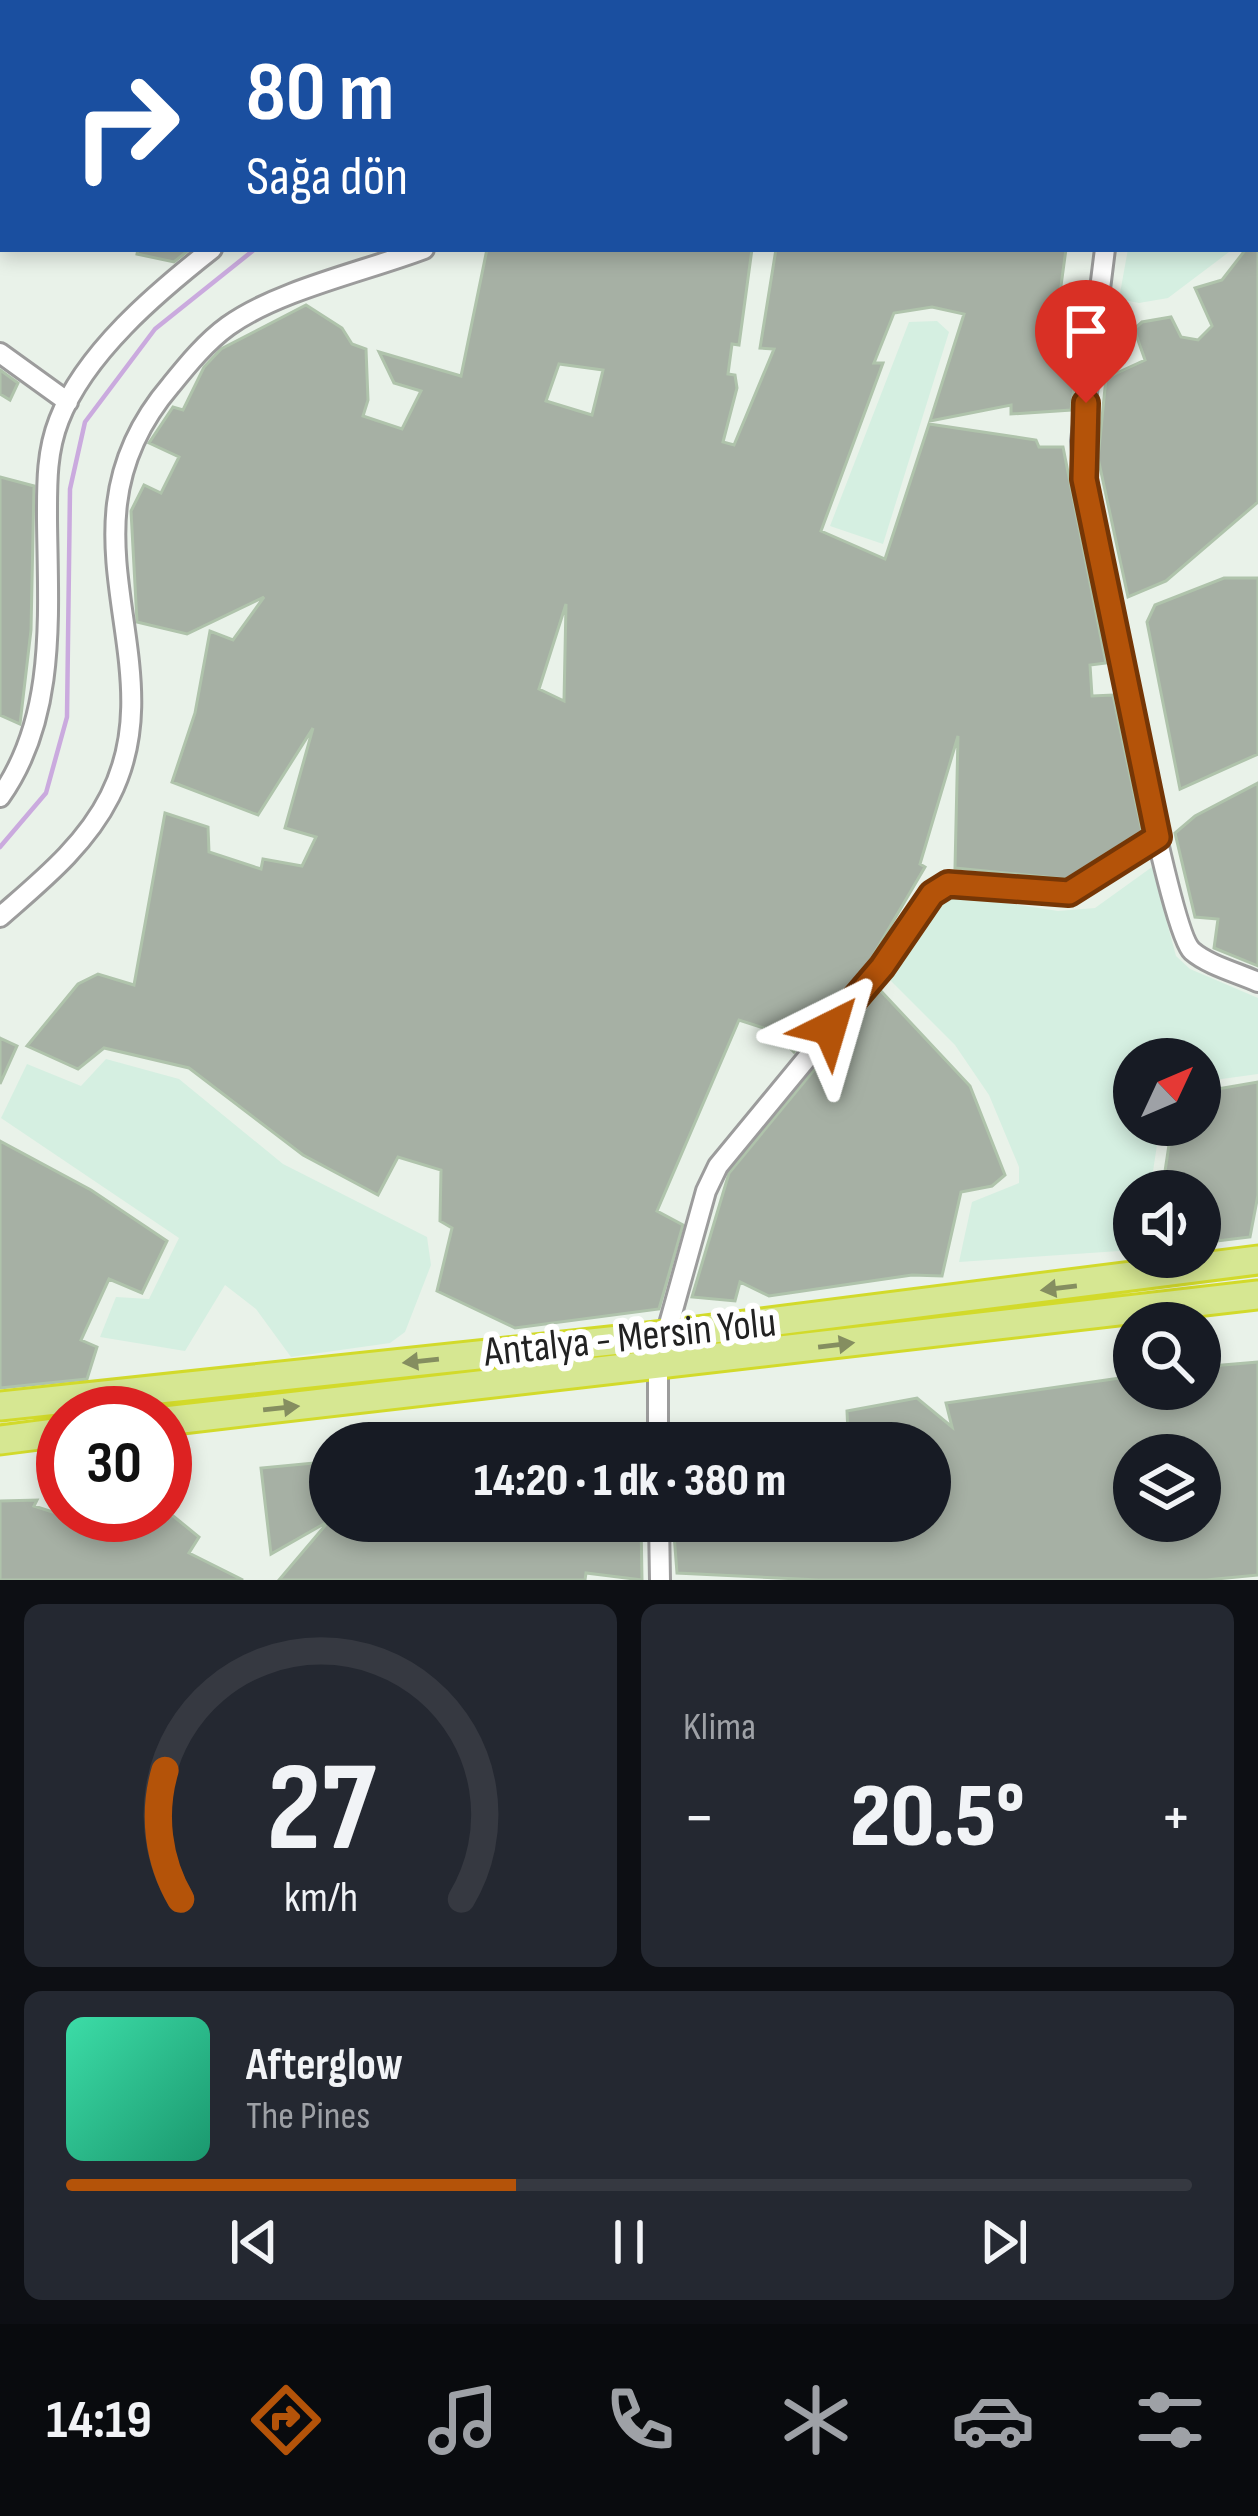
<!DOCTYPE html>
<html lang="tr">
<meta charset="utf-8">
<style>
:root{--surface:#171b24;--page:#242831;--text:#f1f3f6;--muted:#9ea1a6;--line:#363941;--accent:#b45309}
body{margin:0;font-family:"Sofia Sans Condensed",sans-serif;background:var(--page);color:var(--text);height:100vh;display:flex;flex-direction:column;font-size:45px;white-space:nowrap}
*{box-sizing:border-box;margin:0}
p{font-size:39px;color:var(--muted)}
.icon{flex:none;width:66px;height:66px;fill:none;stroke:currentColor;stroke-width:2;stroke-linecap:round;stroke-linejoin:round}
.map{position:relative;height:1580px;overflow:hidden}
.drawer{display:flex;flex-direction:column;gap:24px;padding:24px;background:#0d0f14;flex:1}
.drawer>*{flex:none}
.hud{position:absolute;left:0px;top:0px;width:1260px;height:252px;box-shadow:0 6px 18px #0003;background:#1a4fa0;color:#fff;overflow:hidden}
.needle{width:78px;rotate:46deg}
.controls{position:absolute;left:1113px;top:1038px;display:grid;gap:24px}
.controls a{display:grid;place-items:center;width:108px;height:108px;border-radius:50%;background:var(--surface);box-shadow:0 6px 18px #0003;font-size:60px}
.speed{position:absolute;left:36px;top:1386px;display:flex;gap:24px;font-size:60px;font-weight:700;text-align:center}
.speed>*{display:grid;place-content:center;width:156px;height:156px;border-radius:50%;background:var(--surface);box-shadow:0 6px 18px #0003;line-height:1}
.speed .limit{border:18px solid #d22;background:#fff;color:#111}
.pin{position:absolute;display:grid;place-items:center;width:102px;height:102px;color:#fff;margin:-123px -51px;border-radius:50% 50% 50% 0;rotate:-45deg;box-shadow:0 0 12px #0007}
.pin .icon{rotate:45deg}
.me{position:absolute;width:132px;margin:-66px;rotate:40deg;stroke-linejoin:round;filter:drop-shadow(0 0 9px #0008)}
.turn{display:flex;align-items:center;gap:42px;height:252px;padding:0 48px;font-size:54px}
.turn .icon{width:156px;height:156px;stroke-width:2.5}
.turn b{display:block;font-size:84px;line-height:102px}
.big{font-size:90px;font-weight:800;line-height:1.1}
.drawer .tile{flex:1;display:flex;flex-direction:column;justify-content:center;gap:18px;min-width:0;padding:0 42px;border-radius:18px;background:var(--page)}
.drawer .dial{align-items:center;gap:0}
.dial svg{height:312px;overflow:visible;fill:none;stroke:var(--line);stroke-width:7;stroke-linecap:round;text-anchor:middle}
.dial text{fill:var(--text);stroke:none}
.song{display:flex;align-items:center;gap:36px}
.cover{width:144px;height:144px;border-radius:18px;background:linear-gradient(135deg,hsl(160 70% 55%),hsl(160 70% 35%))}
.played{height:12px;border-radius:6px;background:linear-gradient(90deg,var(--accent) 40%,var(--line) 40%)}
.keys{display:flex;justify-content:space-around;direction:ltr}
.heat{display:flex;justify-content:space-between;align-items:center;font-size:66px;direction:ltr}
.drawer .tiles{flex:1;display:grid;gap:24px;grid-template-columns:1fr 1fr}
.tile:last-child{grid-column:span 2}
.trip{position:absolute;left:309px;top:1422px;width:642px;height:120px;border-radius:60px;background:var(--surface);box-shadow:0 6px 18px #0003;font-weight:800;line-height:120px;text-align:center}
.tabs{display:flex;height:192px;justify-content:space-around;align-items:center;background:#090b0e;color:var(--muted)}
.tabs .icon{width:84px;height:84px}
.tabs .current{color:var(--accent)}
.tabs b{font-size:54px;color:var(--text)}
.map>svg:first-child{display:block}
.farmland{fill:#d5efe1}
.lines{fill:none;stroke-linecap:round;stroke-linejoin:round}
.stream{stroke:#caaade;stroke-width:4.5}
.building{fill:#a6b0a4;stroke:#afc3ab;stroke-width:3;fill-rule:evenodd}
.minor-casing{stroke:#9c9c9c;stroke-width:24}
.highway-casing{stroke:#d2da2b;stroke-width:33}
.minor{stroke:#fff;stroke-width:18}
.highway{stroke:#d6e792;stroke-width:27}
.oneway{fill:#858e60}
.route-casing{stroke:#753606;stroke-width:30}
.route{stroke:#b45309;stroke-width:21}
.labels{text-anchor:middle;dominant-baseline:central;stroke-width:12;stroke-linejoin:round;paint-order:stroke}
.street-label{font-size:42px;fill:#222;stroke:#fff}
</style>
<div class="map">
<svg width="1258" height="1580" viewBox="0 0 1258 1580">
<rect width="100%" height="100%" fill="#e9f2e9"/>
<path class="farmland" d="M1128 249H1233L1168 298 1139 303 1119 299Z
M937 321 949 332 883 544 830 526 909 322Z
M1152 867 1176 956 1190 969 1258 998V1074L1200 1082V1059H1134V1125H1160L1150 1191H1134V1250L959 1262 972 1202 1019 1183V1167L989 1095 955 1045 890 980 947 894 1058 911 1095 908Z
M106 1059 179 1079 283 1164 427 1237 431 1265 405 1332 390 1343 291 1357 256 1309 225 1285 185 1351 100 1337 116 1297 149 1299 179 1238 1 1118 27 1064 81 1086Z"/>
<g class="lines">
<path class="stream" d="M989 3 991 0
M0 847 46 793 67 717 70 489 85 422 155 329 255 249"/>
</g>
<path class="building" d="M138 249H190L174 262 137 254Z
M487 249H752L739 345 732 344 728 374 735 375 737 388 723 442 734 445 774 349 760 348 776 249H1066L1055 330 1082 327 1071 410 1011 414V405L930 421 964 314 932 307 894 313 874 363H883L821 531 885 559 929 424 1036 440 1039 447H1063L1106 663 1090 665 1092 696 1113 695 1142 831 1066 879 955 868 958 736 920 864 925 867 871 959 794 1052 773 1031 739 1020 657 1211 683 1225 659 1309 515 1328 437 1291 452 1228 440 1221 441 1170 398 1157 378 1195 303 1155 189 1068 104 1048 78 1069 27 1046 78 984 98 974 134 985 165 813 208 827 209 852 261 869 263 859 302 866 316 837 285 828 313 728 258 815 172 782 195 713 210 631 233 640 264 597 187 634 137 622 131 511 144 485 161 493 179 457 149 443 173 407 183 410 204 367 221 349 306 305 342 328 352 344 366 349 368 400 363 416 402 429 421 391 394 383 379 352 461 376ZM559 364 603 370 592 415 546 401ZM566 604 564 701 539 689Z
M1246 249H1258V502L1166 581 1128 597 1098 458 1106 378 1145 360 1134 329 1142 322 1171 317 1181 337 1198 340 1212 326 1195 288 1222 280Z
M0 370 18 383 10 400 0 394Z
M0 477 34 486 31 630 20 724 0 715Z
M1224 578H1258V754L1180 789 1147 622 1155 605Z
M1258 783V966L1214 948 1218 919 1195 917 1175 833 1195 816Z
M880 990 970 1086 1005 1175 992 1186 961 1192 942 1276 912 1275 769 1296 740 1282 735 1301 692 1297 729 1173Z
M0 1038 17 1046 0 1084Z
M1258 1082V1195L1250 1237 1200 1243V1191H1162L1172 1125H1200V1092Z
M0 1141 91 1190 167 1241 142 1293 109 1279 81 1340 97 1347 87 1379 0 1388Z
M1258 1362V1575L1206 1580H819L677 1573 673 1521H930V1443H825V1438L848 1433 847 1411 917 1398 952 1427 946 1403 1134 1376V1389H1200V1367ZM1134 1455H1200V1521H1134Z
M673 1428 725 1429 768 1438V1443H673Z
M324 1462 330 1472 329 1521H641L642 1580 586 1573 585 1580H279L329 1521 271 1554 261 1468Z
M37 1500 34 1506 134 1538 147 1515H172L199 1537 189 1553 243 1580H0V1501Z"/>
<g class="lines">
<defs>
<path id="minor" d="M65 3 67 0
M946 3 948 0
M1041 3 1042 0
M1137 3V0
M0 123 3 118
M1105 249 1081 441 1084 479C1096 539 1168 930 1192 951 1208 965 1238 973 1258 982
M0 353 68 402
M0 797C57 717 48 615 47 520 47 486 46 453 59 420 85 353 156 293 212 249
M0 917C41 881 85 846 110 796 179 660 47 530 171 385 188 364 206 342 228 326 278 290 366 271 424 249
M666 1335 706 1191 718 1166 882 967 932 894 948 883 1069 893 1158 837
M658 1367V1443
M659 1521 660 1580"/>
<path id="highway" d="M0 1406 666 1335 1258 1260
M165 1421 1258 1295
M0 1440 63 1432"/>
</defs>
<use href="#minor" class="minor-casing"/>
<use href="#highway" class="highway-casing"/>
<use href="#minor" class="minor"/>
<use href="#highway" class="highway"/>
</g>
<defs><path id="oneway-solid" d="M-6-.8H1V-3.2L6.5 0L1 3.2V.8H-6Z" transform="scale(3)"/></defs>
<g class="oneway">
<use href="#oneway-solid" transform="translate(1059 1288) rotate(173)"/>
<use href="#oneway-solid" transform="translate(836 1345) rotate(-7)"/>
<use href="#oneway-solid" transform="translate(421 1361) rotate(174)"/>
<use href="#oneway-solid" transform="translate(281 1408) rotate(-6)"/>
</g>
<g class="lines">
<defs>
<path id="route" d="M830 1028 882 967 932 894 948 884 1069 893 1158 837 1084 479 1086 403"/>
</defs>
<use href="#route" class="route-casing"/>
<use href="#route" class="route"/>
</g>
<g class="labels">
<g class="street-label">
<text transform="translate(630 1338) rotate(-6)">Antalya - Mersin Yolu</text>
</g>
</g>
</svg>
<div class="controls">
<a><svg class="needle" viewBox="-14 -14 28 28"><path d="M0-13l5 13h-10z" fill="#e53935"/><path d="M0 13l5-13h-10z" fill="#9ea1a6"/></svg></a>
<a><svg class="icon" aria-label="sound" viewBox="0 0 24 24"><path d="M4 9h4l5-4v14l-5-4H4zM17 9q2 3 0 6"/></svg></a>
<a><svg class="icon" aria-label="search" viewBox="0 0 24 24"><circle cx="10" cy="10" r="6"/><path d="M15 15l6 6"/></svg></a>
<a><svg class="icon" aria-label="layers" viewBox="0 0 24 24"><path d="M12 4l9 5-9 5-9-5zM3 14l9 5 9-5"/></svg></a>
</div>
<div class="speed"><div class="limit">30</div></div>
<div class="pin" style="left:1086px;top:403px;background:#d93025"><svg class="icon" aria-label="arrive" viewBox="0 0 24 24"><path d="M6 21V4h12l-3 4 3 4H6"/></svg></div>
<svg class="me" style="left:830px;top:1028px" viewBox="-20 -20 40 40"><path d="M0-17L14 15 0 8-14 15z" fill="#b45309" stroke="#fff" stroke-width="4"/></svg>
<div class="trip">14:20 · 1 dk · 380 m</div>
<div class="hud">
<div class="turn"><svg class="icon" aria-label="right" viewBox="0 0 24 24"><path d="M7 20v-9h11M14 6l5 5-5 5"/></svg><div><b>80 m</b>Sağa dön</div></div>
</div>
</div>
<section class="drawer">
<div class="tiles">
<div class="tile dial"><svg viewBox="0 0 100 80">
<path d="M14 69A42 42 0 1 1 86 69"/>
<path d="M14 69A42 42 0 0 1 10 36" stroke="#b45309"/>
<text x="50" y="56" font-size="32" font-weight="700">27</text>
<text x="50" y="72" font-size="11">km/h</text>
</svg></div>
<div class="tile"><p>Klima</p>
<div class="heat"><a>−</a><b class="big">20.5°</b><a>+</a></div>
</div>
<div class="tile">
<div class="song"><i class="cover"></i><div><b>Afterglow</b><p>The Pines</p></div></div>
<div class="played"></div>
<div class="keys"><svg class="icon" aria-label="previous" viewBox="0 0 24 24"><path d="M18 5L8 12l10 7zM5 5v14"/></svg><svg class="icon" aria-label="pause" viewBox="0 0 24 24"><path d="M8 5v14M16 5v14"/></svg><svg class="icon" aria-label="next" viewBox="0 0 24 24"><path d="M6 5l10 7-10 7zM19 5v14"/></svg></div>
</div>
</div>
</section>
<nav class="tabs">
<b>14:19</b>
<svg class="icon current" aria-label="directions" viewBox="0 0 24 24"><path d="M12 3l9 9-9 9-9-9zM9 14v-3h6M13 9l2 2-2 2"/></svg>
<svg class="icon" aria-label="music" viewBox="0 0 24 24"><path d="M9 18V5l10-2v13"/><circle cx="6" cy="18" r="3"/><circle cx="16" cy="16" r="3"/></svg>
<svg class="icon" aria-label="phone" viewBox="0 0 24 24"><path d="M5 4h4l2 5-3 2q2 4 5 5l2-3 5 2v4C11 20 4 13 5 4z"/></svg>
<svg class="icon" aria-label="climate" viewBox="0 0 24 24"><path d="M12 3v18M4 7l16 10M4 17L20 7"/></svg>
<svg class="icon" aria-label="car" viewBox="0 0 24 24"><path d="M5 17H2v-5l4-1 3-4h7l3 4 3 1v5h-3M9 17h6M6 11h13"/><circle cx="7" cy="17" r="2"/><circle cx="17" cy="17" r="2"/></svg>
<svg class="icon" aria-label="filters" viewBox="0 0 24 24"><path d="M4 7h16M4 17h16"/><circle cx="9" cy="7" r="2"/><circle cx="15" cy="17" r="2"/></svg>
</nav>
